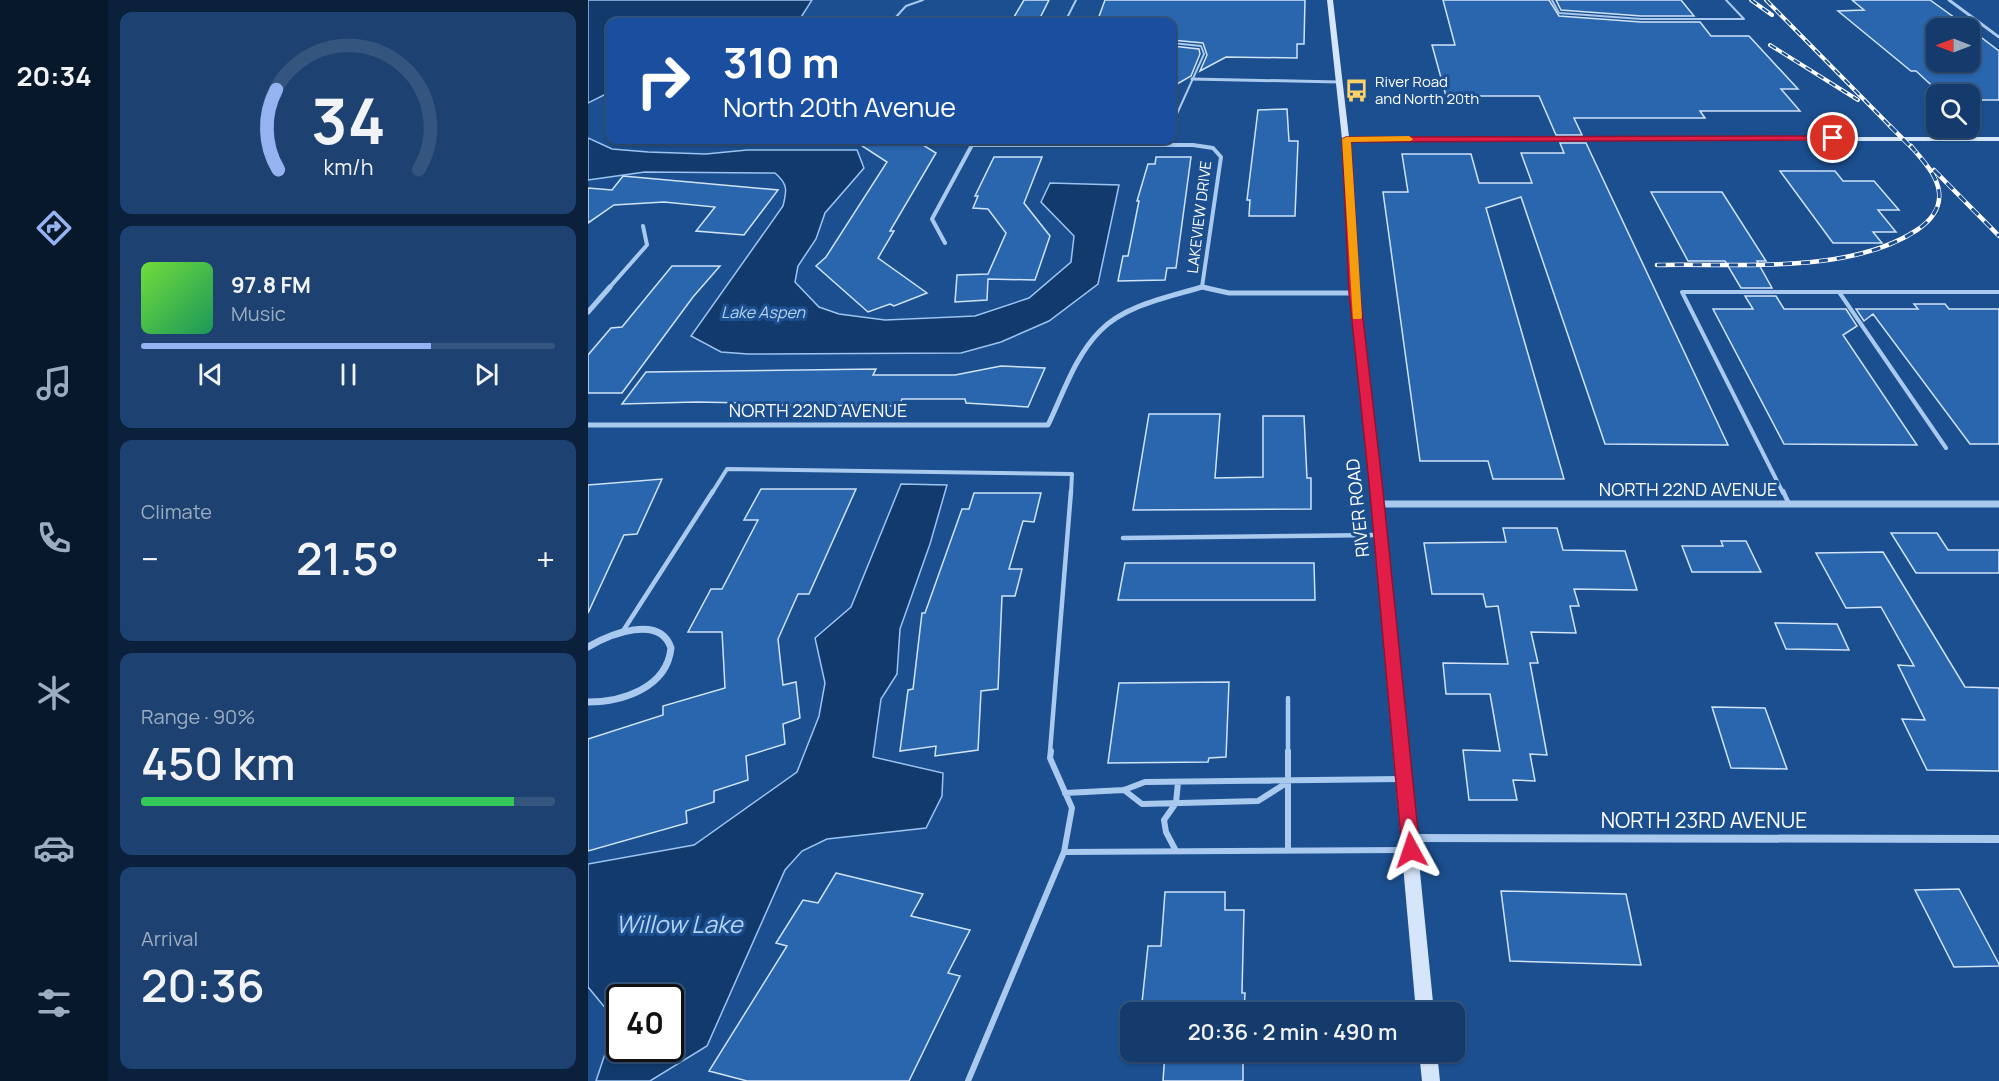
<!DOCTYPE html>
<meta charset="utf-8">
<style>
:root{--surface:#143b6b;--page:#1d4271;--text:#f1f3f6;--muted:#9dadc1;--line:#33557e;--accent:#95b2f1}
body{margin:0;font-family:Manrope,sans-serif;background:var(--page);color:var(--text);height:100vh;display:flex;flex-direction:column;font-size:22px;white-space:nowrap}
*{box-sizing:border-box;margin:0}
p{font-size:20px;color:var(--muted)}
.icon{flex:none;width:33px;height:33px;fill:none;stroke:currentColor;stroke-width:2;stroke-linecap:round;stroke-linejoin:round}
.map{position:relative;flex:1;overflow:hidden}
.panel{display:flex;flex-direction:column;gap:12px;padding:12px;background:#0b203b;width:480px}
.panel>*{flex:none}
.hud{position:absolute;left:18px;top:18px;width:570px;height:126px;border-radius:12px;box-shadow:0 2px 4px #0004,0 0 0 2px var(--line);background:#1a4fa0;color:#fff;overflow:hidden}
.needle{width:39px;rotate:270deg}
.controls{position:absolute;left:1338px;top:18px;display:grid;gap:12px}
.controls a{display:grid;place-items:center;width:54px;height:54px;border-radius:12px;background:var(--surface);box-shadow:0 2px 4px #0004,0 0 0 2px var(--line);font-size:30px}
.speed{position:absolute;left:18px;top:984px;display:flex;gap:12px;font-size:30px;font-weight:700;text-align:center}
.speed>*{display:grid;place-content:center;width:78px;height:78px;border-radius:50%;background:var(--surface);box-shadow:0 2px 4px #0004,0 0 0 2px var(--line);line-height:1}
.speed .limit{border:3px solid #111;border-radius:9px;background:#fff;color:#111}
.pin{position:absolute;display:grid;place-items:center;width:51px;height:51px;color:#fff;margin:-26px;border:3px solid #fff;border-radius:50%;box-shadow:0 2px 6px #0007}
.me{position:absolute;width:66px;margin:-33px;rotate:355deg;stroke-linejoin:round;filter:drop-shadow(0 0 4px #0008)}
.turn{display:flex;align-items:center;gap:21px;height:126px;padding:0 18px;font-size:27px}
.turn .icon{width:78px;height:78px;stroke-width:2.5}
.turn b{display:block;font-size:42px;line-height:51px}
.big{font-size:45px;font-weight:600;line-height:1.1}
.panel .card{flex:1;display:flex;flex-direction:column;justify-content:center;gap:9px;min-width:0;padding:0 21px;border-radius:12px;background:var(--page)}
.panel .dial{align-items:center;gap:0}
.dial svg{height:156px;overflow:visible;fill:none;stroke:var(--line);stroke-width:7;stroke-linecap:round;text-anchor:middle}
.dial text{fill:var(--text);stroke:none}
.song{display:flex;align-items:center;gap:18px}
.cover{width:72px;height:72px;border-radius:9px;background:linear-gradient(135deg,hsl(100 70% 55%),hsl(150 70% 35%))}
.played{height:6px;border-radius:3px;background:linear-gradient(90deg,var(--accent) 70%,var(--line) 70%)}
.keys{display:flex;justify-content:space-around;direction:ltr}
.heat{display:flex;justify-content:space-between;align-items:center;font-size:33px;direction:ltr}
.charge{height:9px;border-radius:4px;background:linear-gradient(90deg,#34c759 90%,var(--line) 0)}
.trip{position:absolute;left:532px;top:1002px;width:345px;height:60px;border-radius:12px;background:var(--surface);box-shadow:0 2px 4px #0004,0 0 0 2px var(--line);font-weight:600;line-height:60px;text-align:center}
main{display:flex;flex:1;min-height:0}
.menu{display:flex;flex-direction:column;width:108px;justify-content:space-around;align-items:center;background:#08182b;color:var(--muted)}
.menu .icon{width:42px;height:42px}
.menu .active{color:var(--accent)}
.menu b{font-size:27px;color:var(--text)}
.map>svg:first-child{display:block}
.water{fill:#123a6d;stroke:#9cc4f0;stroke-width:1.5;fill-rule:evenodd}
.building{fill:#2a66ad;stroke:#cfe3fa;stroke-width:1.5}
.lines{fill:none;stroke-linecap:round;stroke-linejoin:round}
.lane-far3{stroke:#a9c9ee;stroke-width:2}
.lane-far2{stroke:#a9c9ee;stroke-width:4}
.lane-far1{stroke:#a9c9ee;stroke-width:4.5}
.lane{stroke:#a9c9ee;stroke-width:6}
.street-far4{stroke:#a9c9ee;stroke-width:3}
.street-far3{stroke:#a9c9ee;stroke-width:4}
.street-far2{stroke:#a9c9ee;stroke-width:5}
.street-far1{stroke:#a9c9ee;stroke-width:7}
.street{stroke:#a9c9ee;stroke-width:8}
.secondary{fill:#d6e6fa;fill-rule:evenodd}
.rail-far1-casing{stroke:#fff;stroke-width:4}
.rail-casing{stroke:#fff;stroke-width:4.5}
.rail-far1{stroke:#1b4f8f;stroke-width:2;stroke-dasharray:7;stroke-linecap:butt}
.rail{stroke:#1b4f8f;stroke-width:3;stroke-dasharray:9;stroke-linecap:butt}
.route{fill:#e11d48;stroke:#92132f;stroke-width:1.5}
.slow{fill:#f59e0b}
.labels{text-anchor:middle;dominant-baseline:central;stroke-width:6;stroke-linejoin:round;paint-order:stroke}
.far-poi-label{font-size:15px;fill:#fff;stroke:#1b4f8f;text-anchor:start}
.far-street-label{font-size:15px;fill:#fff;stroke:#1b4f8f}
.far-water-label{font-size:16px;font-style:italic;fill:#b5d3f5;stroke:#1b4f8f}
.street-label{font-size:18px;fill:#fff;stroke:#1b4f8f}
.near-street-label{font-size:21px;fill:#fff;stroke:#1b4f8f}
.near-water-label{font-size:24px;font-style:italic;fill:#b5d3f5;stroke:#1b4f8f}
</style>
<main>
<nav class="menu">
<b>20:34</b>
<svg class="icon active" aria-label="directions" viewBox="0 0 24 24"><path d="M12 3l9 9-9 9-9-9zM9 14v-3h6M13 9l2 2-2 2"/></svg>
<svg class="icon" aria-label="music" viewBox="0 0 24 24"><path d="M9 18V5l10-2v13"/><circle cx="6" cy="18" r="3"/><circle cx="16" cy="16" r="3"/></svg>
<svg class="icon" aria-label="phone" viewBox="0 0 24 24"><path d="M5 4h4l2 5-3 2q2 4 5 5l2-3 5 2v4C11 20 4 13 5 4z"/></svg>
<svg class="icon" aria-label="climate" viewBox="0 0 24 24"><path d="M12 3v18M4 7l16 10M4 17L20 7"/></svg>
<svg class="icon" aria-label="car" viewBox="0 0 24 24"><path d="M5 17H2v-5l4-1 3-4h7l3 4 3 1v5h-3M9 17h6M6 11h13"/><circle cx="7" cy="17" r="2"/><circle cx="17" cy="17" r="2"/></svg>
<svg class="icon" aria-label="filters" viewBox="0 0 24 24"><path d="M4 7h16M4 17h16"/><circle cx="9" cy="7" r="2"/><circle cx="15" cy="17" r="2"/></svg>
</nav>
<section class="panel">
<div class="card dial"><svg viewBox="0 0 100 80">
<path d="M14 69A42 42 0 1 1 86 69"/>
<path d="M14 69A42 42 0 0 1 13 28" stroke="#95b2f1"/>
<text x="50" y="56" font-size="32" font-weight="700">34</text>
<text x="50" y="72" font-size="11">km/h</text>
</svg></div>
<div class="card">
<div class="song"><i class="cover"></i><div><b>97.8 FM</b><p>Music</p></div></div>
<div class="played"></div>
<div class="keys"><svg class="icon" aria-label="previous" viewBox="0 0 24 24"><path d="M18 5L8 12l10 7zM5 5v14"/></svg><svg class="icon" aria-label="pause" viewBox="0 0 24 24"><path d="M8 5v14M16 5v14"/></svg><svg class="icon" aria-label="next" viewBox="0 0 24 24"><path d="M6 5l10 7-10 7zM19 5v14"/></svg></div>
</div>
<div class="card"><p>Climate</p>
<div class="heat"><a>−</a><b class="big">21.5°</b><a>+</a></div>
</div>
<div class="card"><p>Range · 90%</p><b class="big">450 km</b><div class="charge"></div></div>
<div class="card"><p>Arrival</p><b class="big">20:36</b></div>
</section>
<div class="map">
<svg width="1411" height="1081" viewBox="0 0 1411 1081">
<rect width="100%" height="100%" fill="#1b4f8f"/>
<path class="water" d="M0 0H224L210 22H22V92L0 103Z
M0 138 24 149 60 152 118 154 159 150H269L276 168 237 213 228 239 210 266 207 282 231 307 251 314 297 320 387 316 441 298 483 262 486 236 453 202 462 183 531 185 510 284 461 321 413 342 373 353 160 354 133 352 103 336 195 206C199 190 200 184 187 173L57 172 0 180Z
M313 484 359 485 342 544 312 629 309 674 293 699 285 757 355 773 354 796 338 828 239 839 214 851 197 870 119 1046 62 1081H8L28 1021 0 987V864L106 845 209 772 231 716 237 683 227 638 263 607ZM32 998H82V1048H32Z"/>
<path class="building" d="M436 0H461L450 22H423Z
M517 0H717L716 44H709V58L638 57 612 71 619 55 615 43 584 40V22H509Z
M855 0H961L971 16 1053 22H1112L1123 36H1161L1210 89H1193L1212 111H1112L1117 118H986L994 135H968L951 96H858L844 45H867Z
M968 0H1093L1106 16H1053L973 10Z
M1264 0H1342L1381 28H1348V62H1382V29L1411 51V100H1382V94H1353L1328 71H1323L1250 11 1276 10Z
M584 46 611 49 612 54 603 76 584 87Z
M699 109 701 141H710L707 216H661L662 200H659L670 110Z
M265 140H327L348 153 302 231H306L290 258 339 293 306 306 302 304 280 312 228 266 238 257 299 162Z
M972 143H998L1140 445 1017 444 933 197 898 208 976 479H905L900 461H832L795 192H820L814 154H883L891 183H944L933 153H976Z
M406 157H454L436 203 462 236 447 280 400 279 399 300 367 302 369 275 400 274 418 233 400 209 385 208 390 196H387Z
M568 157H603L588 268H579L577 280 530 281 535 256H540L551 201H549L560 164H567Z
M1192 171H1247L1255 181H1286L1311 210H1290L1308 232H1285L1294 243H1245Z
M35 176 190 190 156 235 108 231 127 207 76 202 26 205 0 223V188L24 190Z
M1063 192H1134L1178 261H1169L1184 288H1153L1137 261H1100Z
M84 266H132L105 297 34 393H0V355L23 328 34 327Z
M1157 296H1188L1196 309H1258L1269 326 1255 335 1329 445 1196 444 1125 309H1165Z
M1326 304H1357L1361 309H1411V444H1382L1285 314 1276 321 1268 309H1330Z
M413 366 457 368 440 407 378 403 377 399H314L311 406 159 405 160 403 108 402 34 404 58 372 288 369 285 375H367Z
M561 414H632L627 478 675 477V416H716L719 478H723V509L545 510Z
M74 479 49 534 36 535 0 613V485Z
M173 489H268L221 594H210L190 639 195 685 208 682 212 718 195 724 197 744 158 756 160 780 126 791V802L98 811 99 823 0 851V739L75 715V706L137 688 134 632H100L123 589H134L170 520H156Z
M386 493H453L446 522 435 521 421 569H434L427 596H414L410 689 393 691 390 750 347 756 348 746 312 751 320 690 325 689 334 613H337L374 509H381Z
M915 528H969L975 550 1037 551 1049 590 986 589 991 606H982L988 633 943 632 950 663H942L959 755 942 754 947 781 925 780 929 800H881L875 750 912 751 902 694H858L855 663 920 664 910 606 898 607 895 594H844L836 543 918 542Z
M1303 533H1349L1360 550H1411V573H1328Z
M1133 541H1158L1173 572H1104L1094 546H1135Z
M1295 552 1377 687 1411 688V771L1339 770 1314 719 1337 720 1310 665 1326 666 1293 607 1258 608 1228 553Z
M537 563H726L727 600H530Z
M1187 623 1249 624 1261 650 1198 649Z
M641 682 638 757 621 758 620 762 520 763 531 683Z
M1124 707 1177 708 1199 769 1143 768Z
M248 873 335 894 323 916 382 930 360 973 372 976 321 1081H159L121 1071 199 946 188 943 215 900 230 903Z
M1371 889 1411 964V966L1366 967 1327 890Z
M913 891 1038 894 1053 965 922 961Z
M577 892H637V910H656L654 993H657L656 1012H553L560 946H573Z
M577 1052H655V1081H575Z"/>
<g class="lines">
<path class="lane-far3" d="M335 0 318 6 307 18 347 22
M964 0 971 13 1053 19H1156L1138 0
M299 22 307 18
M477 22 488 0
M584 43 613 46 616 54 588 116 584 119"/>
<path class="lane-far2" d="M1251 292 1358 448
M124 493 139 469 484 474 483 493
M1195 493 1094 292H1411"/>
<path class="lane-far1" d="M1195 491 1201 504
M535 538 790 535
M35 631 125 491
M700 698V752
M462 752 483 491"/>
<path class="lane" d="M700 751V850
M536 790 554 804 670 801 700 782
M477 793 536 790 557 782 813 779
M588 851 578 832 576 820 588 803 590 782
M476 852 818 850
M380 1081 476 852 484 808 462 758 463 751"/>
<path class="street-far4" d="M1361 0 1411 37
M604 79 751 82"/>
<path class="street-far3" d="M368 140 384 145H605L625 148 633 157 614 287 609 288
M357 243 344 219 384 145
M614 287 621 288
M21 288 59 245 55 226"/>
<path class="street-far2" d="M614 287 641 293H766
M0 312 22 287
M0 425H460C475 394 487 356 512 331 537 305 581 297 614 287"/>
<path class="street-far1" d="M789 504H1411
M0 647C22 634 72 614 83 648 79 688 34 702 0 702"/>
<path class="street" d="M822 838 1411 839"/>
<path class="secondary" d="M739 0H745L761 137H1411V141H762L771 293 793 482 846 1012H828L781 482 761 293 754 139Z
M831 1052H849L852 1081H834Z"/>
<defs>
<path id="rail-far1" d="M1163 0 1184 15
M1178 0 1304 128
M1182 45 1270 100"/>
<path id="rail" d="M1302 126 1329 153
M1346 170 1411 236
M1069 265C1149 263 1261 275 1329 230 1341 222 1353 209 1351 192 1349 174 1334 160 1323 146"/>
</defs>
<use href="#rail-far1" class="rail-far1-casing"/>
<use href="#rail" class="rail-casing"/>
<use href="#rail-far1" class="rail-far1"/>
<use href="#rail" class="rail"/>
</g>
<path class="route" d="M1245 136 1248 137V140L763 142 772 293 794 482 832 850 829 856 823 858 817 856 814 850 781 482 761 293 754 139 758 137Z"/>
<path class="slow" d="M821 136 825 139 823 141 763 142 774 317 773 319H765L754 139 758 137Z"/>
<defs>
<symbol id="bus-bare" viewBox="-9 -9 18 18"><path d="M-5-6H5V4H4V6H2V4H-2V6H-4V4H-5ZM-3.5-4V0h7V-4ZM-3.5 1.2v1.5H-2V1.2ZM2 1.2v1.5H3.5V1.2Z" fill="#ffd166" stroke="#1b4f8f" stroke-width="2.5" paint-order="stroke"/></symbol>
</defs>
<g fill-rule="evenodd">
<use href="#bus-bare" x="752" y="74" width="33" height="33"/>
</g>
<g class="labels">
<g class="far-poi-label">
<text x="787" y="81">River Road<tspan x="787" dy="17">and North 20th</tspan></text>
</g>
<g class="far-street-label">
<text transform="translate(611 217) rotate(-83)">LAKEVIEW DRIVE</text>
</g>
<g class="far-water-label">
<text x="175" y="312">Lake Aspen</text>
</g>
<g class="street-label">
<text x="230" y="410">NORTH 22ND AVENUE</text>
<text x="1100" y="489">NORTH 22ND AVENUE</text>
<text transform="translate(769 508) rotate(-96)">RIVER ROAD</text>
</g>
<g class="near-street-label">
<text x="1116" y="820">NORTH 23RD AVENUE</text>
</g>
<g class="near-water-label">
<text x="91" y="923">Willow Lake</text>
</g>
</g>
</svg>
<div class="controls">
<a><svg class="needle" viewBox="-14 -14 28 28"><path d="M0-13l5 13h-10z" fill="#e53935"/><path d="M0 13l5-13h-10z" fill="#9dadc1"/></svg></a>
<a><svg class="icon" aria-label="search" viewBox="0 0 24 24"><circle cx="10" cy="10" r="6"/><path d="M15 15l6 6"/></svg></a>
</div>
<div class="speed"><div class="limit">40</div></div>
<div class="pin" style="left:1245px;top:138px;background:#d93025"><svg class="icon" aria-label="arrive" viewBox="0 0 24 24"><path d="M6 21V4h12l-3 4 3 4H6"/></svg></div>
<svg class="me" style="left:823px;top:850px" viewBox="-20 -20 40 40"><path d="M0-17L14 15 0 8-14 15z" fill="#e11d48" stroke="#fff" stroke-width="4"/></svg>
<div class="trip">20:36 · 2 min · 490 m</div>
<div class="hud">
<div class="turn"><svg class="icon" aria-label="right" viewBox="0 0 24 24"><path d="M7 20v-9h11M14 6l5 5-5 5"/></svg><div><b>310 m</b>North 20th Avenue</div></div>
</div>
</div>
</main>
